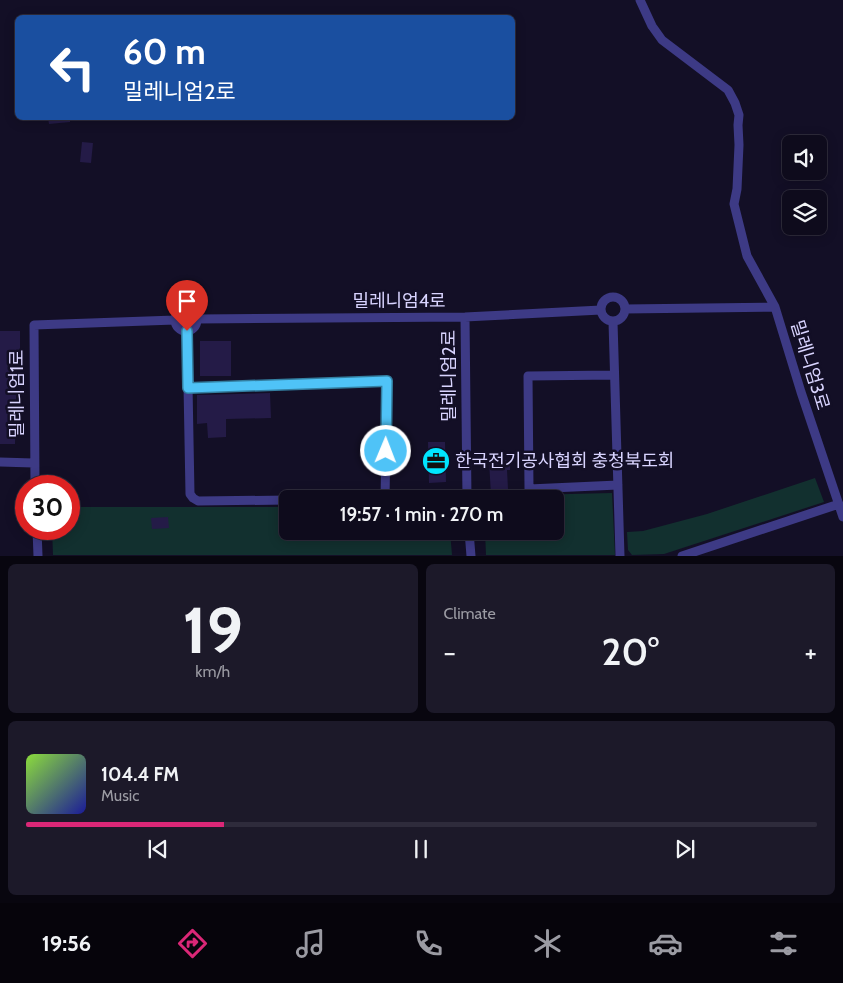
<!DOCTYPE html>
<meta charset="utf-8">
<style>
:root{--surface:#0e0b1c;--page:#1c1929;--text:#f1f3f6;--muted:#9b9ba3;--line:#2e2b3b;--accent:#db2777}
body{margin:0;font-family:Cabin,"Noto Sans KR",sans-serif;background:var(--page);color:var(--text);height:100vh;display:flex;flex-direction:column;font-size:19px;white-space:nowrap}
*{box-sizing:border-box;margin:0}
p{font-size:16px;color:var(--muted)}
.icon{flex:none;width:28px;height:28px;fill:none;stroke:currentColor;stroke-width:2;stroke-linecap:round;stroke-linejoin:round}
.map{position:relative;height:556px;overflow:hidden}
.details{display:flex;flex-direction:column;gap:8px;padding:8px;background:#08060f;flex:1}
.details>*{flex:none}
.guide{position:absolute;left:15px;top:15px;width:500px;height:105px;border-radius:8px;box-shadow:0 2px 12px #0003,0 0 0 1px var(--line);background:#1a4fa0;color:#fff;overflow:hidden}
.controls{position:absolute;left:782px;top:135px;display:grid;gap:10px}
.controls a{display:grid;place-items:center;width:45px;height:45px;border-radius:8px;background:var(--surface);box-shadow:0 2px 12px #0003,0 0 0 1px var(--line);font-size:25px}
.speed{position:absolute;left:15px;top:475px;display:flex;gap:10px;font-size:25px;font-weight:700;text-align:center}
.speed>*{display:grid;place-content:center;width:65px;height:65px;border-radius:50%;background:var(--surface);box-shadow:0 2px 12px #0003,0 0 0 1px var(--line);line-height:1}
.speed .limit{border:8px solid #d22;background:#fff;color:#111}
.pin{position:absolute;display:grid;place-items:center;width:42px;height:42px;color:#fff;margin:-51px -21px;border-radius:50% 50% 50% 0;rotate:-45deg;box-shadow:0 0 5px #0007}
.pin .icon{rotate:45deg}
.me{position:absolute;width:55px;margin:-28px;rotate:1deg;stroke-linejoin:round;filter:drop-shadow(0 0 4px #0008)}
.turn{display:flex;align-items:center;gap:18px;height:105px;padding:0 25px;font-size:22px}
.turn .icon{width:65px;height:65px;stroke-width:2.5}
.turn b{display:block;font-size:35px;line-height:42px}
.big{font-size:38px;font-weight:600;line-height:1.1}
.details .widget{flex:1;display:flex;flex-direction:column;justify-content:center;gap:8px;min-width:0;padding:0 18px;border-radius:8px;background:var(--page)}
.details .dial{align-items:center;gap:0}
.dial b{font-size:65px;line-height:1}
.song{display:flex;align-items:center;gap:15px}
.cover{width:60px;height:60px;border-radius:8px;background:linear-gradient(135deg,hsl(90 70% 55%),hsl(240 70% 35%))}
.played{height:5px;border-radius:2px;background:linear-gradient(90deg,var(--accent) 25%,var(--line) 25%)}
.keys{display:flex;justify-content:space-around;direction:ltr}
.heat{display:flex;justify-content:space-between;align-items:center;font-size:28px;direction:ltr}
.details .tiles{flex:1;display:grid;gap:8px;grid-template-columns:1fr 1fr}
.widget:last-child{grid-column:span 2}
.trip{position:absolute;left:279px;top:490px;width:285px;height:50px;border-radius:8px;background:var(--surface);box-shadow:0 2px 12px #0003,0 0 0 1px var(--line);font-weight:600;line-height:50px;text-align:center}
.dock{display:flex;height:80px;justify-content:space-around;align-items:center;background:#06040b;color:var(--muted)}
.dock .icon{width:35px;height:35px}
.dock .current{color:var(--accent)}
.dock b{font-size:22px;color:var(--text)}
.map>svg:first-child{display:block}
.green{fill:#12302f}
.building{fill:#241b47}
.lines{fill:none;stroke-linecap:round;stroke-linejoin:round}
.minor{stroke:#3d3a85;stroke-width:9}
.route-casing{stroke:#337fa1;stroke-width:12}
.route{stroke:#4fc3f7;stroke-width:9}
.labels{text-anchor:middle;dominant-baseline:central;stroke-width:5;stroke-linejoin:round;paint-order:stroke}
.street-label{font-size:18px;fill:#d9d4ff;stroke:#130f26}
.poi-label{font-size:18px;fill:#d9d4ff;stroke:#130f26;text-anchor:start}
</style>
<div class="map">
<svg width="843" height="556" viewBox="0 0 843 556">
<rect width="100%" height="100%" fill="#130f26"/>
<path class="green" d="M815 478 824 502 664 554 632 555 628 550 627 532 643 531 707 514Z
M612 493 615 555H486L485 531H555V499H483V496Z
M69 507H287L288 531H450L452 555H53L52 529H69Z"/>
<path class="building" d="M48 118H70V122L49 124Z
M82 142 93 143 91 163 80 162Z
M0 331H20V370H17L15 444H0Z
M200 341H231V376H200Z
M270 393 271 418 226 419V437L208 438 207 423 197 424V395Z
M428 442H445L446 482 429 483Z
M510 460V470H507L508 489 503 490V494L491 495 489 461Z
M168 517 169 528 152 529 151 518Z"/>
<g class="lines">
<path class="minor" d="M640 0 652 26 662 40 728 90 735 103 739 115 738 125 739 145 737 189 734 204 747 256 775 307 801 392 843 517
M601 309a12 12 0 1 1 24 0a12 12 0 1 1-24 0Z
M175 320a11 11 0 1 1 22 0a11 11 0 1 1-22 0Z
M625 309 775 307
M465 317 467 499
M197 319 465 317 601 310
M613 322 620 556
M187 331 190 494 193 498 198 501 288 500
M614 375 528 376 529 489 618 485
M187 388 387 381 385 499
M0 462 33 463
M35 486 34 325 175 320
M388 499 466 495
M37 529 38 556
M469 531 471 556
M682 556 839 504"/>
</g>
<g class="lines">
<defs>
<path id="route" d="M187 331 188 388 387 381 386 451"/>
</defs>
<use href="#route" class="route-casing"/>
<use href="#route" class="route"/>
</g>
<defs>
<symbol id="office-disc" viewBox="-11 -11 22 22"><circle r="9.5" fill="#00e5ff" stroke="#130f26"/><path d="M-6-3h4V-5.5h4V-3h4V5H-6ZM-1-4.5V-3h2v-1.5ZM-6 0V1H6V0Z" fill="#111"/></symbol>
</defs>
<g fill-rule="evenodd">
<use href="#office-disc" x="420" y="445" width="32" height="32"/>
</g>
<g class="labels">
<g class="street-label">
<text x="399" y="301">밀레니엄4로</text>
<text transform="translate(810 365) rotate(73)">밀레니엄3로</text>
<text transform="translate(449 376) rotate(-90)">밀레니엄2로</text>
<text transform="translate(17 394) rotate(-90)">밀레니엄1로</text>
</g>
<g class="poi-label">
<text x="455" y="461">한국전기공사협회 충청북도회</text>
</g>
</g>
</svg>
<div class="controls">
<a><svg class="icon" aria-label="sound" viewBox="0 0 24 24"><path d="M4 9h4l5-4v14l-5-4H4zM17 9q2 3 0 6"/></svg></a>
<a><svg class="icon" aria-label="layers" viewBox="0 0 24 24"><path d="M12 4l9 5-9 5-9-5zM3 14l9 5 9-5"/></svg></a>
</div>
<div class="speed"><div class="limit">30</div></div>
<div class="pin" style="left:187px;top:331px;background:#d93025"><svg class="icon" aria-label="arrive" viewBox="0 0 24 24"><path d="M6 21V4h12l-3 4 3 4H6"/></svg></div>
<svg class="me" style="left:386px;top:451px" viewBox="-20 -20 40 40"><circle r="17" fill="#4fc3f7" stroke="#fff" stroke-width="3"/><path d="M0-11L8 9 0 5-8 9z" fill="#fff"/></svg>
<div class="trip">19:57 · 1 min · 270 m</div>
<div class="guide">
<div class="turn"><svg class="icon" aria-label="left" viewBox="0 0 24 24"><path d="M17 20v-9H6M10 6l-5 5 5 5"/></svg><div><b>60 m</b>밀레니엄2로</div></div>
</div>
</div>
<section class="details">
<div class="tiles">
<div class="widget dial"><b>19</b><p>km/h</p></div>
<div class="widget"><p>Climate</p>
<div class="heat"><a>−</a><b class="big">20°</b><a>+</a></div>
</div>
<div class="widget">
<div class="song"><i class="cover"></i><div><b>104.4 FM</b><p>Music</p></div></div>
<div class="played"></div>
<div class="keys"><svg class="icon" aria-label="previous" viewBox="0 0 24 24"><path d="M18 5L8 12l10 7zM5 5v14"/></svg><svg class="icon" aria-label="pause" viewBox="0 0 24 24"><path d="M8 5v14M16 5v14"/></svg><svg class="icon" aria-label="next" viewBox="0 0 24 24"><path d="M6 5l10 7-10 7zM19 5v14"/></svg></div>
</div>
</div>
</section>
<nav class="dock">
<b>19:56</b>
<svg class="icon current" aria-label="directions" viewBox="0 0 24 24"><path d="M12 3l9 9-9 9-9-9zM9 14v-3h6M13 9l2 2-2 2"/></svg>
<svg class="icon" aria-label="music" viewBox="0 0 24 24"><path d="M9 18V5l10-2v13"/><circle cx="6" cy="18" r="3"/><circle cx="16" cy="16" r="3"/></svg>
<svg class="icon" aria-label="phone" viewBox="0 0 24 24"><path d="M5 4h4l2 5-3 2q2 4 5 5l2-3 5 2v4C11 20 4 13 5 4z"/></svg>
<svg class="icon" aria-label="climate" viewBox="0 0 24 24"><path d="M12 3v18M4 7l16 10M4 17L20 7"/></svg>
<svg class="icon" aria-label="car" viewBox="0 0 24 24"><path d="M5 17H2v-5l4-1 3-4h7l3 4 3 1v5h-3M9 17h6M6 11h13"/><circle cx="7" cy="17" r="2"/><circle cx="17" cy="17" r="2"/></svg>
<svg class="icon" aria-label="filters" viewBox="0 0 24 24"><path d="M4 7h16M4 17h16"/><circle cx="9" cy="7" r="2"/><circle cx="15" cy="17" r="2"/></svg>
</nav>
